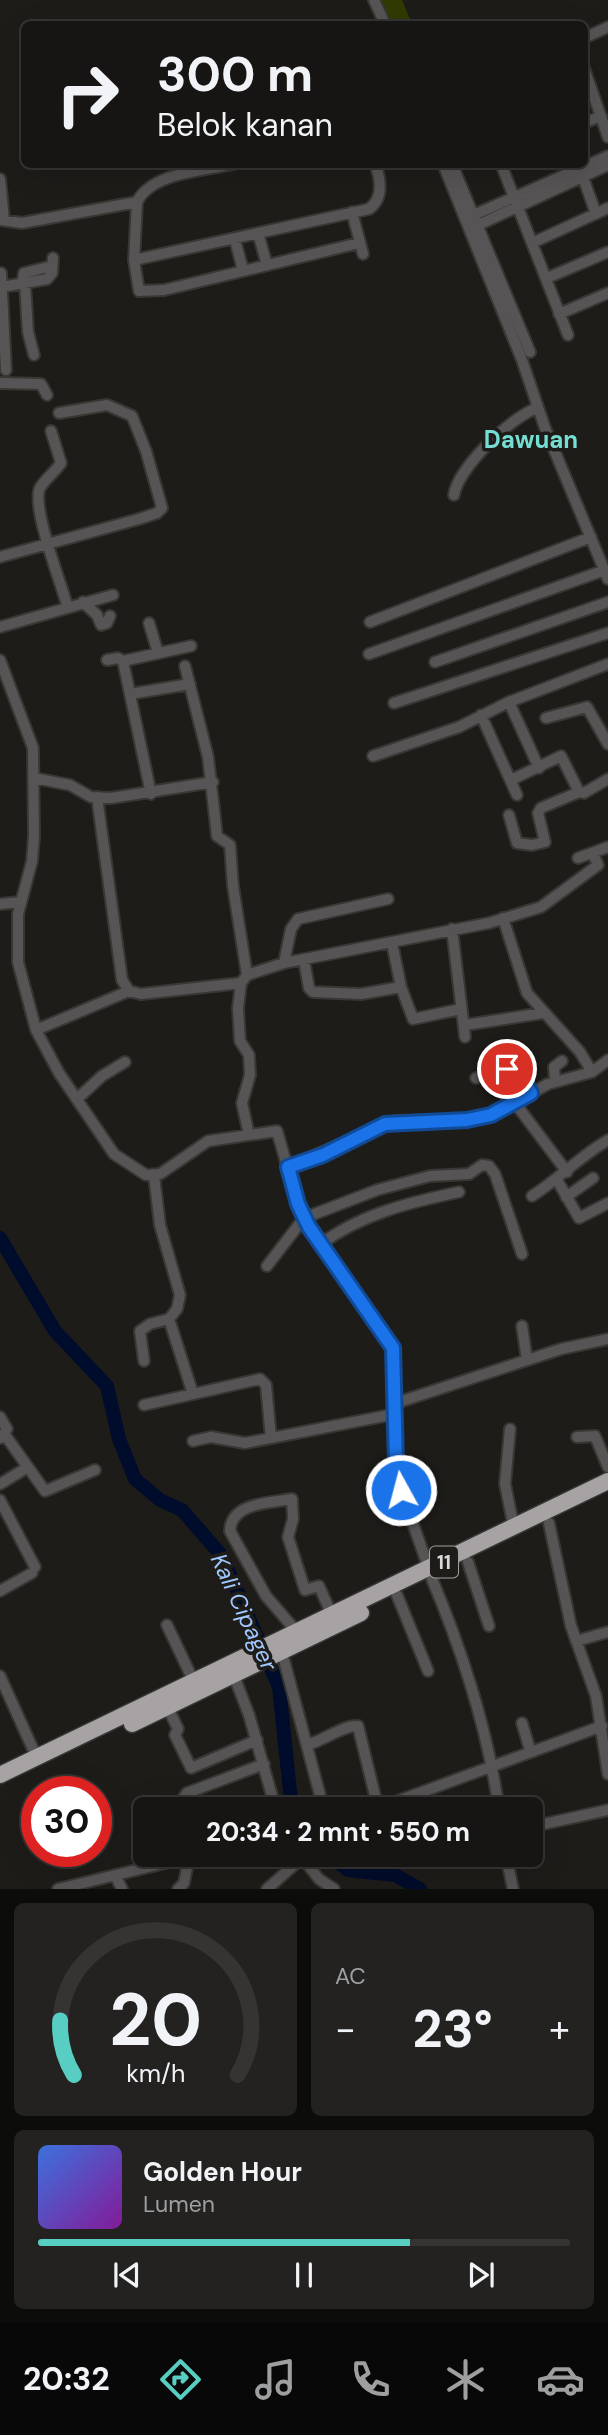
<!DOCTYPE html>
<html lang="id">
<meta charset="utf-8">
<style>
:root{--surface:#161513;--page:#232221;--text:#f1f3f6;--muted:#9e9fa0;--line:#353433;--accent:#57cec1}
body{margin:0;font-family:"DM Sans",sans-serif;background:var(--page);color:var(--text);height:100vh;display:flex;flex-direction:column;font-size:26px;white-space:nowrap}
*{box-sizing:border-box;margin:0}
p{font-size:23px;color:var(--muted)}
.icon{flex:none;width:38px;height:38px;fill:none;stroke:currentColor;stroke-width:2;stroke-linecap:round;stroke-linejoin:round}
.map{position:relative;height:1889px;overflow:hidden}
.panel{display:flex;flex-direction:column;gap:14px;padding:14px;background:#0c0c0a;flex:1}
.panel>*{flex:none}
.guide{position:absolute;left:21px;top:21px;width:567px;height:147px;border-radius:10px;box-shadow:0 7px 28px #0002,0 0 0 2px var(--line);background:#161513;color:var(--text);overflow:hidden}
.speed{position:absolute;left:21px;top:1776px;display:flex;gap:14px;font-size:35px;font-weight:700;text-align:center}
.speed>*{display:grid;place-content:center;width:91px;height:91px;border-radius:50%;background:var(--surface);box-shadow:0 7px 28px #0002,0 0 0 2px var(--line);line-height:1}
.speed .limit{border:10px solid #d22;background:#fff;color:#111}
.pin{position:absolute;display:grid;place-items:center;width:60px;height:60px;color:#fff;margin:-30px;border:4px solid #fff;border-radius:50%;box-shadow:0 2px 7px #0007}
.me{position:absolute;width:77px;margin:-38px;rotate:353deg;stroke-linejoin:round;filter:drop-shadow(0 0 5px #0008)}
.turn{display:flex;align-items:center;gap:24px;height:147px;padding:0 21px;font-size:32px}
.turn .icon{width:91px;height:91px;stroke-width:2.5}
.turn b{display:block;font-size:49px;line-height:60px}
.big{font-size:52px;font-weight:700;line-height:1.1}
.panel .card{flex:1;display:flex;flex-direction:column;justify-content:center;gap:10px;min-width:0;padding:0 24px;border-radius:10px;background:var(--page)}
.panel .dial{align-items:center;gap:0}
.dial svg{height:182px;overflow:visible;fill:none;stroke:var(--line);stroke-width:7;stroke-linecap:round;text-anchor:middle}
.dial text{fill:var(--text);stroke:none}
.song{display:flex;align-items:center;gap:21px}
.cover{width:84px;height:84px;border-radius:10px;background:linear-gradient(135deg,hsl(220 70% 55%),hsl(290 70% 35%))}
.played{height:7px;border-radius:4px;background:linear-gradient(90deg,var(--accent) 70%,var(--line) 70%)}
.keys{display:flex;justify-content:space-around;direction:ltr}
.heat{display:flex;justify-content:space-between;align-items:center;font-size:38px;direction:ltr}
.panel .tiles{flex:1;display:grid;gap:14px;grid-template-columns:1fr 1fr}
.card:last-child{grid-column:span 2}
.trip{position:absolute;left:133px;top:1797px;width:410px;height:70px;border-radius:10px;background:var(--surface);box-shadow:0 7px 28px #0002,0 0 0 2px var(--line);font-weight:700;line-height:70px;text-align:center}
.menu{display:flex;height:112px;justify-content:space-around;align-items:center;background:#090808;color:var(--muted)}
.menu .icon{width:49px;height:49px}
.menu .active{color:var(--accent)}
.menu b{font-size:32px;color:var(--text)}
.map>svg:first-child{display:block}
.green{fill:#303a02}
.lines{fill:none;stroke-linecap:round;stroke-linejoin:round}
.river{stroke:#000c2b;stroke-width:14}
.minor-casing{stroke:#383734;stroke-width:14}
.highway-casing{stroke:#383734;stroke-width:19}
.minor{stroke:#565454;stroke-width:10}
.highway{stroke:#a7a2a3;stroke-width:16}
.route-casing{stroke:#114b97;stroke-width:18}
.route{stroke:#1a73e8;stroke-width:12}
.labels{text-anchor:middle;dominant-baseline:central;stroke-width:7;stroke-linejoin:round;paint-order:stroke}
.shield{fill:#1e1c19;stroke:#a2a19f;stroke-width:2}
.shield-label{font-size:19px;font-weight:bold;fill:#dbdad8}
.water-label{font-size:23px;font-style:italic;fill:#a1c8fe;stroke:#1e1c19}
.quarter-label{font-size:24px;font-weight:bold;fill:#75ded2;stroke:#1e1c19}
</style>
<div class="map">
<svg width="608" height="1889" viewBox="0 0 608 1889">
<rect width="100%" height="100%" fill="#1e1c19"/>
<path class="green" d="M380 0H402L412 24H390Z"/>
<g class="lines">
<path class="river" d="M0 1238 55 1331 107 1386 119 1439 135 1479 160 1500 182 1510 222 1556 279 1687 292 1810
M329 1855 348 1870 395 1875 420 1889"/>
<defs>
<path id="minor" d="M374 0 385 24
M584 38 608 27
M584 68 608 137
M584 123 601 116
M233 164C204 171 152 172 137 202L134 260 139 291 164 290 359 243
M443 164 522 360 545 428 608 579
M452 164 530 352
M501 164 568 335
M583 177 596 214
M0 179 4 220
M352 212 363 254
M469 217 608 156
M0 220 22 223 137 202
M474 227 608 165
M258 233 267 265
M235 240 243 270
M532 243 608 208
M134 260 369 209C384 198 381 180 375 164
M1 273 6 370
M547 278 608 252
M22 284 24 273 52 266
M25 284 28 332 34 355
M2 287 47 279 52 273 53 258
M559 314 608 293
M0 383 41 384 47 395
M51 431 61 463C55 472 45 479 40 488 31 506 61 583 67 605
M454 495C458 468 511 417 537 408
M0 557 139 519 157 513 162 508 146 451 132 416 107 405 59 413
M83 602 97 615 101 625 107 623 110 616
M370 622 591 537
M149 623 158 653
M0 627 113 595
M369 654 605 570
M0 660 33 748 34 836 32 861 18 914V962L36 1030 59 1073 114 1154 146 1175 160 1174 208 1141 277 1131 298 1204 309 1227 393 1348 396 1463 401 1490 429 1569
M107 660 118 658 123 661 191 646
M123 661 151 794
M435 662 608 602
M185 666 208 757 217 836 230 845 233 886 247 975
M130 694 190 684
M509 702 539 768
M394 703 608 633
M481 715 517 795
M546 718 587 707 608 744
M373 756 459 727 509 702 608 664
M34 778 70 785 91 797 111 798 213 782
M511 780 561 756 579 792
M97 797 122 980 129 991
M509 815 517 843 532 845 545 842 538 813 541 808 579 792 584 793 608 779
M578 858 608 847
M0 904 21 902
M503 918 527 993 580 1052 592 1072
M452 929 465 1037
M392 943 401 987
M304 960 309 988 313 992 361 994 401 987 413 1019 461 1009
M284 963 291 929 298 919 388 899
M465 1025 543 1013
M36 1030 129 991 141 994 241 983
M476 1078 514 1070 531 1093
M555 1081 554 1067 562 1061
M78 1098 102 1076 125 1062
M515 1103 567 1172
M249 1135 242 1103 250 1075 249 1055 240 1041 238 1008 241 983 247 975 284 963 489 923 541 907 598 865 593 854
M288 1167 395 1121 467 1120 491 1115 548 1084 592 1072 608 1060
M557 1180 579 1218 608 1203
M532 1196C559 1179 580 1156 608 1140
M566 1197 593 1178
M321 1244C361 1214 411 1202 459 1192
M267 1266 304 1218 377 1190 430 1176 469 1174 482 1165 489 1166 495 1174 522 1254
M169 1319 193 1394
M522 1326 527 1360
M144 1361 140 1331 150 1324 169 1319 177 1309 180 1295 160 1225 154 1176
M396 1403 561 1349 608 1339
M144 1405 260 1379 266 1385 271 1438
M0 1417 7 1429 1 1438
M510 1429 505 1484 514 1528
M5 1435 45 1491 95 1470
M577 1437 595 1436 608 1467
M193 1441 211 1437 245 1443 395 1414
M0 1484 28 1467
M0 1500 35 1567
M549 1523 571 1626 596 1696 608 1774
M468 1562 489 1626
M432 1579C463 1653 488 1730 499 1810
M0 1591 32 1573
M397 1595 428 1671
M167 1625 194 1682
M297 1632 266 1596 230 1531C231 1502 271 1503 292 1499L293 1519 288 1537 305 1590 319 1586 332 1615
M576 1641 608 1632
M284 1660 324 1810
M0 1676 37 1758
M234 1676 249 1715 276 1810
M168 1708 178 1729 175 1735 191 1768 257 1740
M522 1723 530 1750
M307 1745C323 1741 343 1725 358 1726L378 1808
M183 1810V1799L187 1793 264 1764
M373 1810 602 1726
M530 1827 608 1810
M300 1855 319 1879 334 1889
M361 1855H370
M506 1855 513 1889
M115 1875 122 1889
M58 1889 198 1855
M178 1889 184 1883 189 1857
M267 1889 302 1858"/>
<path id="highway" d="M132 1724 361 1613
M0 1775 608 1481"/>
</defs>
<use href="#minor" class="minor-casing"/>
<use href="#highway" class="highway-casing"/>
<use href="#minor" class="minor"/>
<use href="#highway" class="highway"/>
</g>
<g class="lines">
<defs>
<path id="route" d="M401 1490 396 1463 393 1348 309 1227 298 1204 288 1167 323 1155 385 1124 467 1120 491 1115 531 1093 519 1072 507 1069"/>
</defs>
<use href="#route" class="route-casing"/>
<use href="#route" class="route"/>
</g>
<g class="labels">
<rect class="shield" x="430" y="1546.5" width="28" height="31" rx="5"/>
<g class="shield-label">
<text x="444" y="1562">11</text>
</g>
<g class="water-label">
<text transform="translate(244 1612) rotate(65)">Kali Cipager</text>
</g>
<g class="quarter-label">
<text x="531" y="439">Dawuan</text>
</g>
</g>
</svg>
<div class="speed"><div class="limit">30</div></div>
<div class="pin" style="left:507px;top:1069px;background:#d93025"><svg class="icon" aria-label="arrive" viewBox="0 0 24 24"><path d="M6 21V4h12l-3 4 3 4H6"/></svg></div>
<svg class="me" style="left:401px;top:1490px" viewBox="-20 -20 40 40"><circle r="17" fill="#1a73e8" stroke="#fff" stroke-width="3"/><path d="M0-11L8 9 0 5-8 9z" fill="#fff"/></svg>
<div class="trip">20:34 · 2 mnt · 550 m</div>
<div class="guide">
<div class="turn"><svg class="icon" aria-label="right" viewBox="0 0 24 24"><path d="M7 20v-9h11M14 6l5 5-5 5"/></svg><div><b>300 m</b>Belok kanan</div></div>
</div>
</div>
<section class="panel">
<div class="tiles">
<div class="card dial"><svg viewBox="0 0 100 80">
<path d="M14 69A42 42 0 1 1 86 69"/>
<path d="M14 69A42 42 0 0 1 8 45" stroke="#57cec1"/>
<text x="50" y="56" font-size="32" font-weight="700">20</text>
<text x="50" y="72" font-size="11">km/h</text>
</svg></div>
<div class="card"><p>AC</p>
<div class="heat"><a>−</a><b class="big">23°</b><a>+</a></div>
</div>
<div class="card">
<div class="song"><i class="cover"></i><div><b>Golden Hour</b><p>Lumen</p></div></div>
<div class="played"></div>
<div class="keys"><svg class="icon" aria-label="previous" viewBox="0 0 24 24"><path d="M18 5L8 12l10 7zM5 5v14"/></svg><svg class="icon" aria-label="pause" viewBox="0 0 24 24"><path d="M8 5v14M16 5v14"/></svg><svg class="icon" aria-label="next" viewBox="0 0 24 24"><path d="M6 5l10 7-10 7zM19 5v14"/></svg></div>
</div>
</div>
</section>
<nav class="menu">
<b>20:32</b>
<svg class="icon active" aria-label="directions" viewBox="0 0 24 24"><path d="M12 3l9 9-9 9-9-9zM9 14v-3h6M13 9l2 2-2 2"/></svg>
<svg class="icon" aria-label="music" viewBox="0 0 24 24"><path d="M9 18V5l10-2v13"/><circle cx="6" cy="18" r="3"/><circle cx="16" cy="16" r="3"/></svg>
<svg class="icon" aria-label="phone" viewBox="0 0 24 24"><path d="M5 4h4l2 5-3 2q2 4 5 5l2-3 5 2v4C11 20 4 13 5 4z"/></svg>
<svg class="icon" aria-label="climate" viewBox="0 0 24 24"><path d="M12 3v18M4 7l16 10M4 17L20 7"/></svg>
<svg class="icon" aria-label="car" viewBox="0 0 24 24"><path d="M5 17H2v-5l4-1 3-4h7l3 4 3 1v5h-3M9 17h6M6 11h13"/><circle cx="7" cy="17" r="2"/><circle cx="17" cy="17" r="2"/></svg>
</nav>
